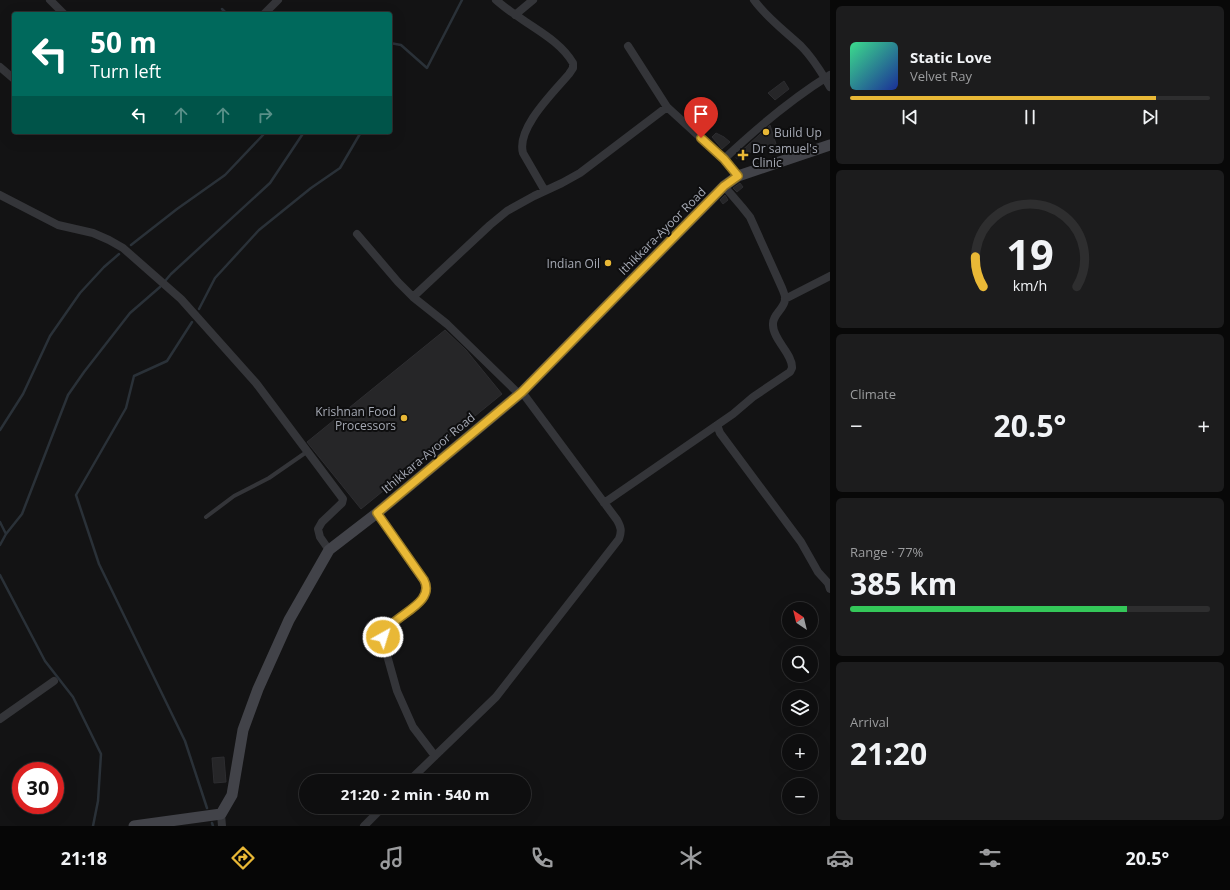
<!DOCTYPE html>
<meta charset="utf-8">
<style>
:root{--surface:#0e0e0f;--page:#1c1c1d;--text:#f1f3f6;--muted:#9b9c9e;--line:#2e2e2f;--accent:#e9b836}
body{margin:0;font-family:"Open Sans",sans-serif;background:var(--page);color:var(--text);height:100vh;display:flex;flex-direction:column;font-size:15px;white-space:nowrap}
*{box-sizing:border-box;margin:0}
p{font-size:13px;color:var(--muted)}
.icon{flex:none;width:22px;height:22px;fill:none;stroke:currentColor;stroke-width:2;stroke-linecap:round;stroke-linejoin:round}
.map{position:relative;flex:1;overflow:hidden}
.details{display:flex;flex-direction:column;gap:6px;padding:6px;background:#080808;width:400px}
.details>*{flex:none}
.banner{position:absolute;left:12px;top:12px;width:380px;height:122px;border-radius:4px;box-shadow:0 4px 16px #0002,0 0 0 1px var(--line);background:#00695c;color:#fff;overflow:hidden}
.needle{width:26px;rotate:325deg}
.tools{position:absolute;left:782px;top:602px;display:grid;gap:8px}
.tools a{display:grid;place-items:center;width:36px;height:36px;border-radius:50%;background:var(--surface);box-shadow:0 4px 16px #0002,0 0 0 1px var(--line);font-size:20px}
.speed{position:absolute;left:12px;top:762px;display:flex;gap:8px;font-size:20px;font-weight:700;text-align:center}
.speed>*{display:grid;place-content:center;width:52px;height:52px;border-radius:50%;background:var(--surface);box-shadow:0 4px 16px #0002,0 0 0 1px var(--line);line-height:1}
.speed .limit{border:6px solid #d22;background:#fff;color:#111}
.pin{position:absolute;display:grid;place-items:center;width:34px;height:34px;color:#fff;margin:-41px -17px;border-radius:50% 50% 50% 0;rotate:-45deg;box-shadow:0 0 4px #0007}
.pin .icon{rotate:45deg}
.me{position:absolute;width:44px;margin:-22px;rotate:39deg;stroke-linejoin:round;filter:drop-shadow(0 0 3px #0008)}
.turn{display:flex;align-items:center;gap:14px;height:84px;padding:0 12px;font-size:18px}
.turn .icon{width:52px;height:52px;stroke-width:2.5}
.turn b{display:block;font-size:28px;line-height:34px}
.lanes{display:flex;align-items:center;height:38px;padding:0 12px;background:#0003;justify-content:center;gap:20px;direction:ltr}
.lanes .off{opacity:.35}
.big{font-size:30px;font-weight:700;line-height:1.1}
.details .tile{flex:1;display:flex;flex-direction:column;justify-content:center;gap:6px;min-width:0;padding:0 14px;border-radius:6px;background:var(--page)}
.details .dial{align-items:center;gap:0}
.dial svg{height:104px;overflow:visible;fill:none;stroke:var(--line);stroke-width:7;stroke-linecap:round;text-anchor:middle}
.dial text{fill:var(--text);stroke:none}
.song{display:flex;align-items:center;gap:12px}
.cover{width:48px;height:48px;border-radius:6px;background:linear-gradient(135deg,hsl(150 70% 55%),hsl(230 70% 35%))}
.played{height:4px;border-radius:2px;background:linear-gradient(90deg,var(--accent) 85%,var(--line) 85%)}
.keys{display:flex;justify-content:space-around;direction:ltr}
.heat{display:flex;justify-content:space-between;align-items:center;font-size:22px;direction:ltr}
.charge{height:6px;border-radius:3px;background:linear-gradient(90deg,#34c759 77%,var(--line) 0)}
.trip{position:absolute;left:299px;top:774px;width:232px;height:40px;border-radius:20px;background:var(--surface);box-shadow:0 4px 16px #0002,0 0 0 1px var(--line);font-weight:700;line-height:40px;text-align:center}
.menu{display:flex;height:64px;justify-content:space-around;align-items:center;background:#060606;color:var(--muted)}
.menu .icon{width:28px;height:28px}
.menu .selected{color:var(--accent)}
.menu b{font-size:18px;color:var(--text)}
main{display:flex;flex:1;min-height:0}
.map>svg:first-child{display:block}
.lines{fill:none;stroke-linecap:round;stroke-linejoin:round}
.stream{stroke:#2a3138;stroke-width:2.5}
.building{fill:#262628;stroke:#2d2d30}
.lane{stroke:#343539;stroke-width:4}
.street{stroke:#343539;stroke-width:8}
.secondary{stroke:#424349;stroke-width:11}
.route-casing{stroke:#977823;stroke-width:10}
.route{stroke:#e9b836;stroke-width:7}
.poi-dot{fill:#e9b836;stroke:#0e0e0f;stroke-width:1.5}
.labels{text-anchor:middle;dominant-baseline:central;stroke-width:4;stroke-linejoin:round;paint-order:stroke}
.poi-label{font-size:12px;fill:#a5a9b4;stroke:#0e0e0f;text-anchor:start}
.street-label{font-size:12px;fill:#a5a9b4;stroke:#0e0e0f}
</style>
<main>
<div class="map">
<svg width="830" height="826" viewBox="0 0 830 826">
<rect width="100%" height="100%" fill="#131314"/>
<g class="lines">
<path class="stream" d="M222 9 227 14
M390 43 401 45 427 68 462 0
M131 245 177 209 225 175 263 135 264 132
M199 309 215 278 259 230 311 188 340 168 361 132
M192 322 167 361 134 376 126 408 76 495 99 564 185 741 207 808
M0 430 23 394 50 336 80 293 104 267 119 254
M0 522 6 534
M0 545 6 534 22 514 68 395 84 372 130 313 160 287 171 274 270 183 304 132
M0 575 45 661 73 697 101 754 98 801 93 826
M212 823 213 826"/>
</g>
<path class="building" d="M784 81 789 89 775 100 768 93Z
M770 125 776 144 748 153 744 161 741 157 736 158 737 155Z
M716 133 724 137 730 142 722 149 712 137Z
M740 183 743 187 737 192 733 188Z
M725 195 728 200 723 204 720 200Z
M445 330 466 350 502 394 361 509 307 442Z
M224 757 226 782 214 783 212 758Z"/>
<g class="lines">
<path class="lane" d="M206 517 234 496 269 478 308 451"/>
<path class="street" d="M50 0 64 14
M496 0C502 5 509 11 516 15 536 30 560 41 573 63V68L569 74C554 92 516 128 523 153L545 191
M754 0C767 18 785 31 801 46 812 57 822 73 830 87
M264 14 278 0
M515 15 533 0
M628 46 667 107 724 159
M0 67 14 79
M738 176 724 159C757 128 791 99 830 75
M0 195 58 225 93 233 109 240 123 248 181 299 256 383 343 499 342 503 322 522 318 529 320 537 329 550
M357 234 398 282 413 297 447 324 519 394
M413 297 490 225 507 211 534 196 562 183 580 173 667 107
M785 299 830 276
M717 425 720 433 801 542 818 572 828 583 830 589
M604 503 733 414 753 397 790 372 792 368C793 354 773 340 773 325 772 315 784 309 785 300 786 296 783 291 782 288L750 217 742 207 724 186
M377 513 427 586C428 601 398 619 387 629L384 633 383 641 397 691 413 727 435 756
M0 719 54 681
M409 781 496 697 619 539C622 531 621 527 617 520L522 392
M221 814 222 826
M364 826 383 807"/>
<path class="secondary" d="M134 826 221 814 232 795 243 730 258 689 289 620 329 550 377 513 522 392 724 186 738 176 830 145"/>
</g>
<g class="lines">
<defs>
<path id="route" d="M383 637C388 616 437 605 424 580L377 513 522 392 724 186 738 176 724 159 701 138"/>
</defs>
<use href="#route" class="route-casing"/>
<use href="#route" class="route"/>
</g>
<g class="poi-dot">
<circle cx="766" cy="132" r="4"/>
<path d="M741 149h4v4h4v4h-4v4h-4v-4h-4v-4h4z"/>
<circle cx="608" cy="263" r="4"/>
<circle cx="404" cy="418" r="4"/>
</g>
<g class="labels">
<g class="poi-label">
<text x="774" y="132">Build Up</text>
<text x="752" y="148">Dr samuel's<tspan x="752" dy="14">Clinic</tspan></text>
<text x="600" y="263" text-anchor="end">Indian Oil</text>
<text x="396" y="411" text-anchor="end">Krishnan Food<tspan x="396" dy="14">Processors</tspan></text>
</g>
<g class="street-label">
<text transform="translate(662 231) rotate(-45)">Ithikkara-Ayoor Road</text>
<text transform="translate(428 453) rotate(-40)">Ithikkara-Ayoor Road</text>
</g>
</g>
</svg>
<div class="tools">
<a><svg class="needle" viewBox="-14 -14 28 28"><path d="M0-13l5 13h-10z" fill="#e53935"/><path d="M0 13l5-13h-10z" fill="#9b9c9e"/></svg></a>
<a><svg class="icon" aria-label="search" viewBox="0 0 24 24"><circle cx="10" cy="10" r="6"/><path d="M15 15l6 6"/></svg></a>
<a><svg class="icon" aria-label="layers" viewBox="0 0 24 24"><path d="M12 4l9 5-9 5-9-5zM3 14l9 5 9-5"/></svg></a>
<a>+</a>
<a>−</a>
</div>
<div class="speed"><div class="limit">30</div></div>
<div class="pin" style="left:701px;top:138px;background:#d93025"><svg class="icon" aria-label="arrive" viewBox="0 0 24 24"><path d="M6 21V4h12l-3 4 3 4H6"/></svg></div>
<svg class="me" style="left:383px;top:637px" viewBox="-20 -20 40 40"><circle r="17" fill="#e9b836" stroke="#fff" stroke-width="3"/><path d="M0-11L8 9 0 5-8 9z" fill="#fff"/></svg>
<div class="trip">21:20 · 2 min · 540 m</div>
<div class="banner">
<div class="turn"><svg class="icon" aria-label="left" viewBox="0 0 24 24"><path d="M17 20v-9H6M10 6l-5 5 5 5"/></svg><div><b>50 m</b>Turn left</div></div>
<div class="lanes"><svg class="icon" aria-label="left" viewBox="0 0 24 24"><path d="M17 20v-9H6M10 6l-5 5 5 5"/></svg><svg class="icon off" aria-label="ahead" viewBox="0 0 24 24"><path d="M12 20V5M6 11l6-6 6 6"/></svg><svg class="icon off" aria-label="ahead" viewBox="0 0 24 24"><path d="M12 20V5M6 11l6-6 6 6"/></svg><svg class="icon off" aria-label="right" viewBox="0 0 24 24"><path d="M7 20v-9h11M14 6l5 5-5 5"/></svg></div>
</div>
</div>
<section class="details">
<div class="tile">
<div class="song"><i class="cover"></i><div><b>Static Love</b><p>Velvet Ray</p></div></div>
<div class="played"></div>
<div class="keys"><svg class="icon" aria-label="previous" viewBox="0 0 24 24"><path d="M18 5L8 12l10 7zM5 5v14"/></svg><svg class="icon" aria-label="pause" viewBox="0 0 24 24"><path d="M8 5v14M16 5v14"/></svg><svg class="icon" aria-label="next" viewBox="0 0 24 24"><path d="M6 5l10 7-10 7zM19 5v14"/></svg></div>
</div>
<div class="tile dial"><svg viewBox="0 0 100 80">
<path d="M14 69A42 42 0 1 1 86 69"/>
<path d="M14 69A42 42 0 0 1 8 46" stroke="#e9b836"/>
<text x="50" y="56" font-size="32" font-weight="700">19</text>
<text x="50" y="72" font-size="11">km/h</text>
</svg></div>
<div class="tile"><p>Climate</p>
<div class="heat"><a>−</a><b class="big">20.5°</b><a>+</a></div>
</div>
<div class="tile"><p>Range · 77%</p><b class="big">385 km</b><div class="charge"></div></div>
<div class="tile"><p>Arrival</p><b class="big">21:20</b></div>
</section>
</main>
<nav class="menu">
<b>21:18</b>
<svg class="icon selected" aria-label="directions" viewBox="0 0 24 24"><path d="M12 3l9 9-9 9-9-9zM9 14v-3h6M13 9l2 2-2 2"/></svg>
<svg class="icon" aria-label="music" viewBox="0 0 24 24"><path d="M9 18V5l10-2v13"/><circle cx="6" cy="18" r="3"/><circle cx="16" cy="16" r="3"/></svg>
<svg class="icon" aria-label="phone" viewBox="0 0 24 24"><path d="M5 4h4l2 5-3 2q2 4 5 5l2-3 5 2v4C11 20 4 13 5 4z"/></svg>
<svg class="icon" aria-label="climate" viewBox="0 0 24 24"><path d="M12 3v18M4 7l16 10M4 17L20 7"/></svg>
<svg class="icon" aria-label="car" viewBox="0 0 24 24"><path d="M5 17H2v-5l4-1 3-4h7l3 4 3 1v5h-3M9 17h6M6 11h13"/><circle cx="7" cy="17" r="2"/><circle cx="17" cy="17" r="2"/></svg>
<svg class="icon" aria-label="filters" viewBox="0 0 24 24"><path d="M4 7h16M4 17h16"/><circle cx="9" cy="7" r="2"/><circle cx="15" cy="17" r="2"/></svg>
<b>20.5°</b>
</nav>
